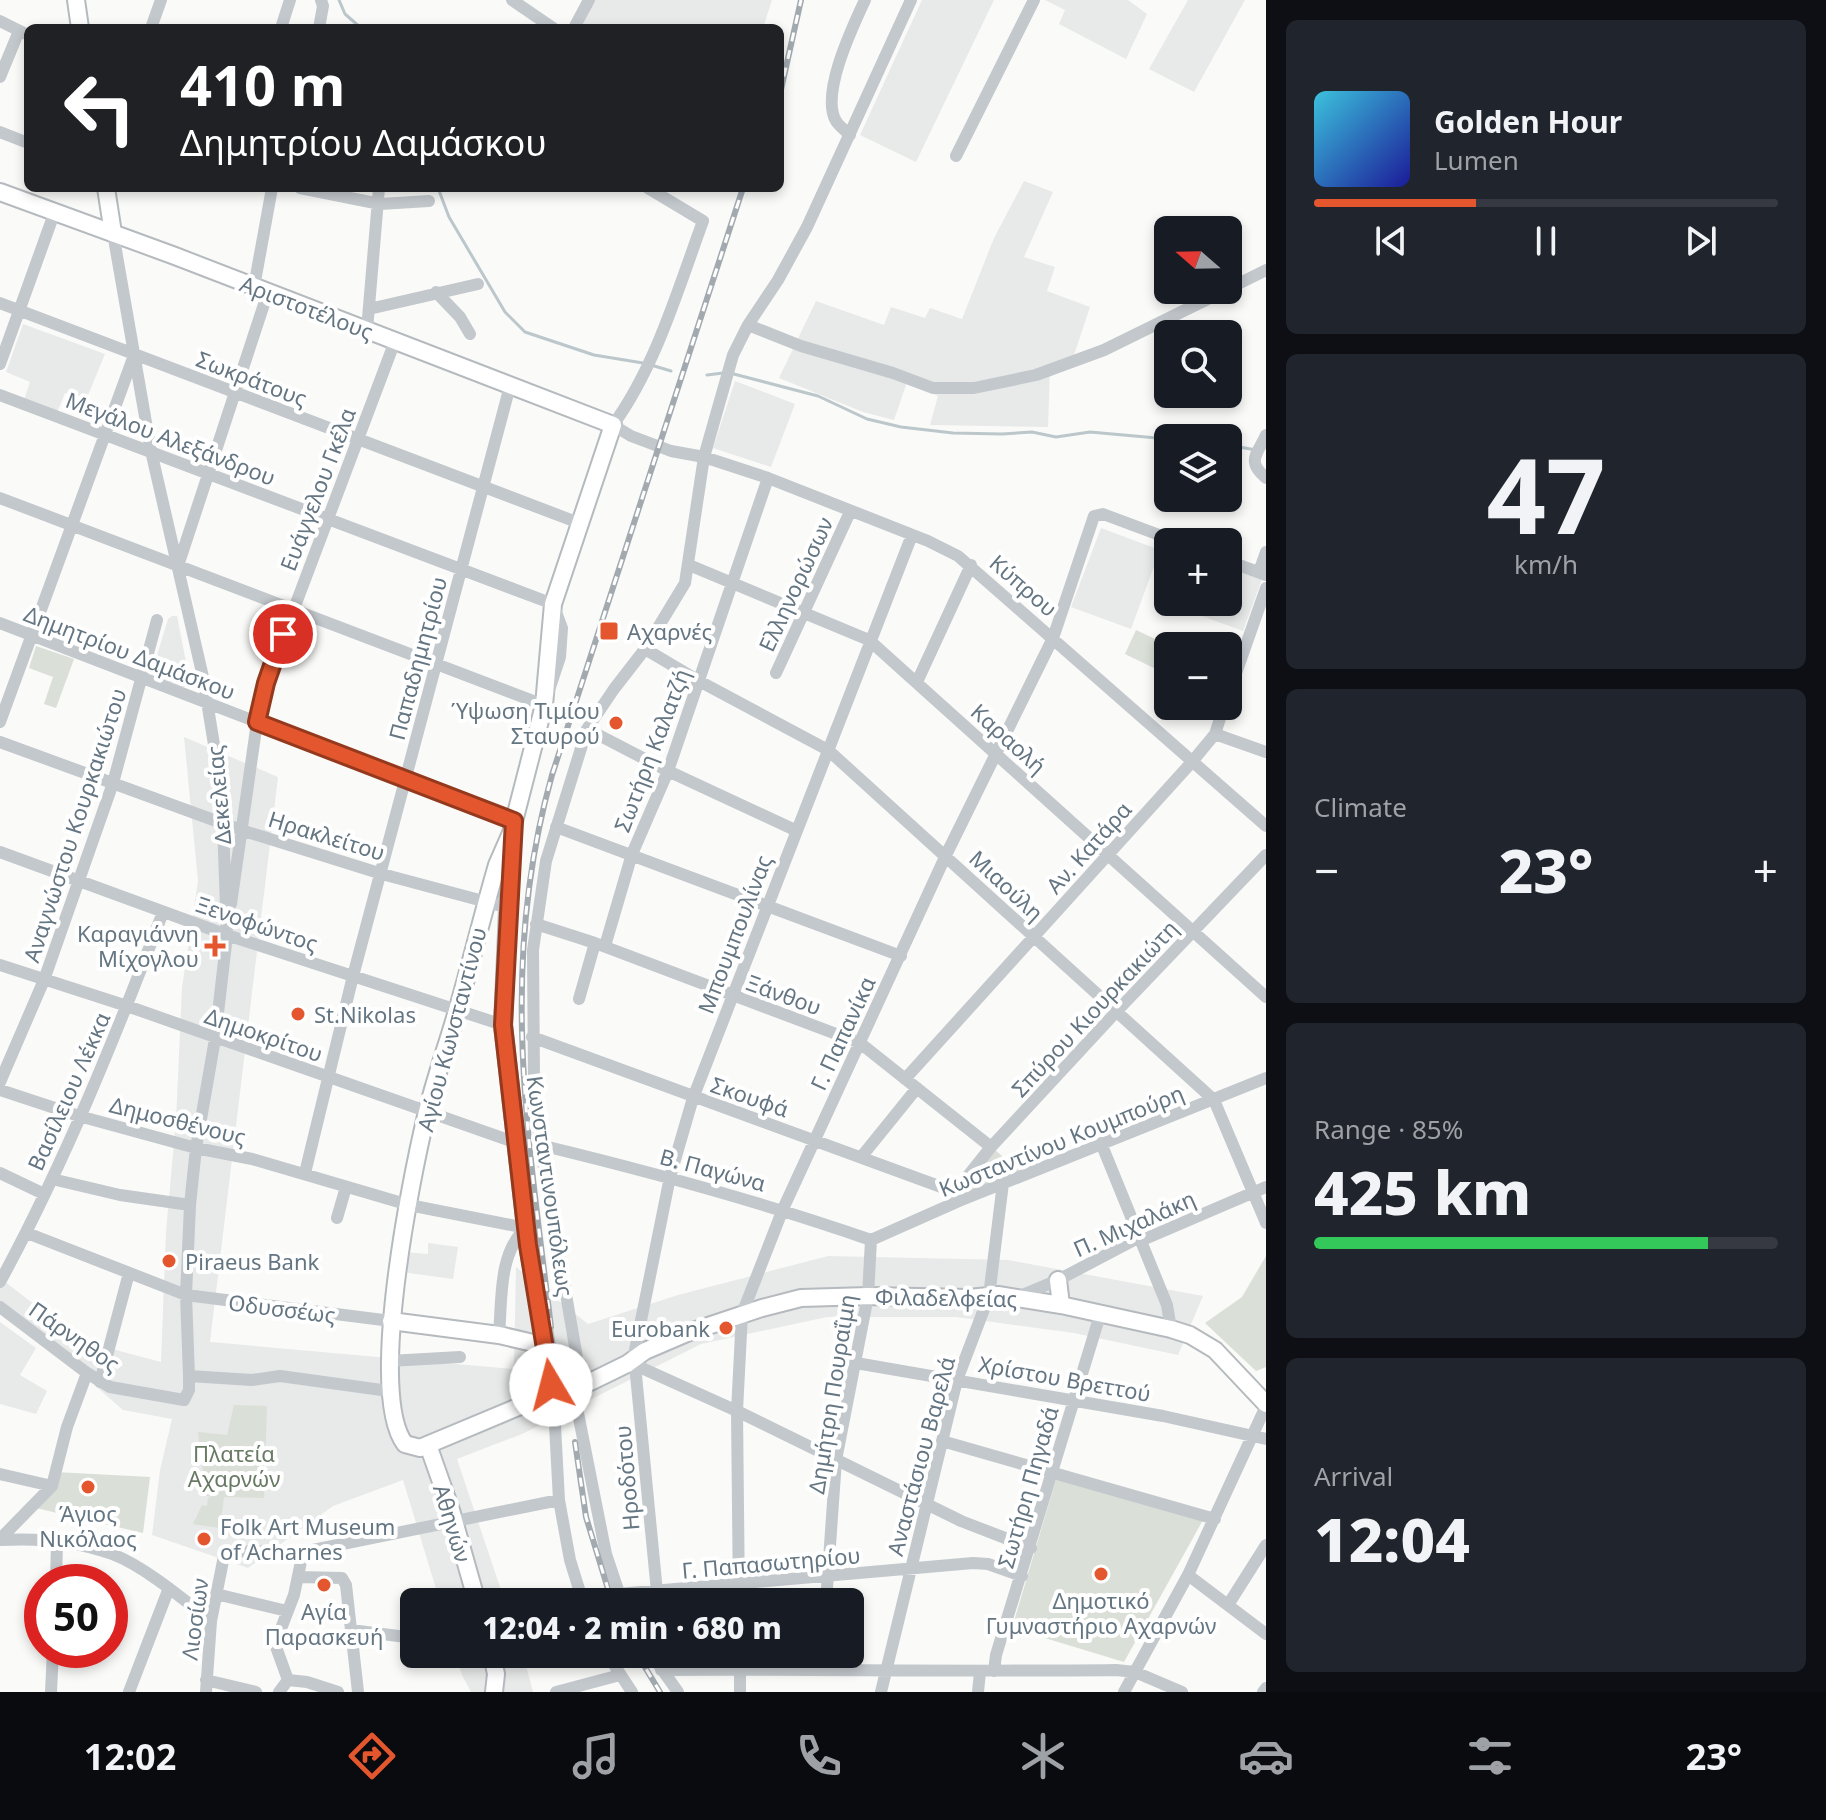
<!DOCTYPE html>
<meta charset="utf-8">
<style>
:root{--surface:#171b24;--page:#20242c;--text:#f1f3f6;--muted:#9ea1a6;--line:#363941;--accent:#e4572e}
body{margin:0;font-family:"Noto Sans",sans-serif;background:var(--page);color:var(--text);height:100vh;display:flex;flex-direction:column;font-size:30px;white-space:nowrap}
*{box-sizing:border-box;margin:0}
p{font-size:26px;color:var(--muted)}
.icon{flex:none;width:44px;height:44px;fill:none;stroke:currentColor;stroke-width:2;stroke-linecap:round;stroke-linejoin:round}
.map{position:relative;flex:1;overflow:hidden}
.drawer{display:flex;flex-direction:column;gap:20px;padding:20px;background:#0d0f14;width:560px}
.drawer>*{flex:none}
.guide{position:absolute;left:24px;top:24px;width:760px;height:168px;border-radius:12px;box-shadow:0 4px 12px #0003;background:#202124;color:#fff;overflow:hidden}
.needle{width:52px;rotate:290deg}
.fabs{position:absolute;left:1154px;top:216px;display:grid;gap:16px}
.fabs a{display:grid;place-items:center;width:88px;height:88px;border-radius:12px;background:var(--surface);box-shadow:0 4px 12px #0003;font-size:40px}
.speed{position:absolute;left:24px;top:1564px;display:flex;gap:16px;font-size:40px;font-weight:700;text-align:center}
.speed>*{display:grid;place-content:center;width:104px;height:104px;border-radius:50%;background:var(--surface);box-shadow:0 4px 12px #0003;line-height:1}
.speed .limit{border:12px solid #d22;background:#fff;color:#111}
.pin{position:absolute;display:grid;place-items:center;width:68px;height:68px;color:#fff;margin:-34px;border:4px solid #fff;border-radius:50%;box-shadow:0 2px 8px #0007}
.me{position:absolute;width:88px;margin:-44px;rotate:352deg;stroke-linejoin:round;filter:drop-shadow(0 0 6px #0008)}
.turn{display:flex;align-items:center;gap:28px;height:168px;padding:0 24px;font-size:36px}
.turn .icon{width:104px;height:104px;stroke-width:2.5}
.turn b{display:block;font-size:56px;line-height:68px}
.big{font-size:60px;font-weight:800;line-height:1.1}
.drawer .card{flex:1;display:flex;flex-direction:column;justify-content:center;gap:12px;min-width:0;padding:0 28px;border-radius:12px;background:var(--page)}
.drawer .dial{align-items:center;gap:0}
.dial b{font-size:104px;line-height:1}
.song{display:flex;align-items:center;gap:24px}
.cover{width:96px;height:96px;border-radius:12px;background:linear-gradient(135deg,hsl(190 70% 55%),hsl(240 70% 35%))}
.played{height:8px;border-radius:4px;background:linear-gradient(90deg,var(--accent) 35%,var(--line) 35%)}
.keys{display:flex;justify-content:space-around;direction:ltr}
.heat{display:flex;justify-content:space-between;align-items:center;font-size:44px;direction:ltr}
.charge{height:12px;border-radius:6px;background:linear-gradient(90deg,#34c759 85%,var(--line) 0)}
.trip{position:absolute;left:400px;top:1588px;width:464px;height:80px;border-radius:12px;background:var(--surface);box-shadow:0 4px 12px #0003;font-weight:800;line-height:80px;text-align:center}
.dock{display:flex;height:128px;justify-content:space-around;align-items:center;background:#090b0e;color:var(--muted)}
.dock .icon{width:56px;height:56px}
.dock .active{color:var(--accent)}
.dock b{font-size:36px;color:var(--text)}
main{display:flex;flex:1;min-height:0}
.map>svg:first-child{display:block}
.built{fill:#e8e9e9}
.green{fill:#dadfd7}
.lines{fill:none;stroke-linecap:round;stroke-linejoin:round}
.stream{stroke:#bbc7cb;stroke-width:3}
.major-casing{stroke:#b5babe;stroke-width:20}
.minor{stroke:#c3c8cc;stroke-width:12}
.major{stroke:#fff;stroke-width:16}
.rail-casing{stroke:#a2aab0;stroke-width:6}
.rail{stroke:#fff;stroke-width:3;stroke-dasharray:9;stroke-linecap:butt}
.route-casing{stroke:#94391e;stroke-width:20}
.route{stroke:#e4572e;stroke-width:14}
.poi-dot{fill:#e4572e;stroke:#fff;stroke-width:3}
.labels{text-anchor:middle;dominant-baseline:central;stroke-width:8;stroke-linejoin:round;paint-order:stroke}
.street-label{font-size:22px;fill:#657683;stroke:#fff}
.poi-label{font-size:22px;fill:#657683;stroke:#fff;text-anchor:start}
.park-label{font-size:22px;fill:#687a64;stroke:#fff}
</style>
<main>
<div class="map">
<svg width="1266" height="1692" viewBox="0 0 1266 1692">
<rect width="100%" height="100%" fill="#fafaf8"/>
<path class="built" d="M595 0H772L763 28H581Z
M922 0H994L916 162 860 135Z
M1045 0H1128L1147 14 1126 59 1059 24 1065 10Z
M1188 0H1245L1194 92 1149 69Z
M1024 181 1053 192 1024 257 1055 267 1047 291 1090 307 1071 364 1050 369 1048 427 930 425 938 396 907 382 894 420 863 412 779 378 816 301 884 325 891 307 925 318 930 308 962 319 994 238Z
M23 324 105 354 86 400 65 393 57 413 24 400 30 382 6 372Z
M735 381 795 404 771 467 713 448Z
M1101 528 1160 550 1131 629 1071 607Z
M1228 567 1262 579 1243 631 1166 603 1168 598V602H1228Z
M172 616H177L190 682 189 686 181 688 151 675 168 619Z
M184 737 278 777 210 1342 514 1369 516 1267 588 1324 678 1295 828 1256 1008 1260 1203 1296 1178 1355 1074 1333 956 1317H827L701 1344 522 1434 457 1459 505 1602H440L403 1480 333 1506 248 1568 152 1535 160 1470 172 1419 123 1410 60 1355 0 1314V1278L82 1341 161 1362 166 1232 176 1120 182 988 198 881Z
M428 1243 458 1247 453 1279 401 1272 404 1252 428 1254Z
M0 1322 36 1348 20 1375 47 1391 36 1414 0 1404Z
M455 1654H523L533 1692H471L462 1675Z"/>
<path class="green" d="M1136 630 1170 646H1168V659L1162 672 1125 654Z
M36 646 74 659 56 708 44 704 53 677 29 668Z
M995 1150 1021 1172 973 1193 966 1187Z
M1266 1256V1367L1256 1371 1205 1323 1242 1297Z
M234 1405 267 1406 264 1498 224 1497 220 1528 193 1524 202 1505 207 1506 208 1498 213 1497 206 1496 198 1432 227 1435Z
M55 1472 150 1477 143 1533 36 1508Z
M1057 1476 1203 1520 1124 1662 1012 1628Z"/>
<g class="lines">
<path class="stream" d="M339 0 345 14 361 28
M438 188 449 217 505 312 525 332 594 355 643 363
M651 365 671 371
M730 373 818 396 867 419 901 427 953 433 1002 434 1032 432 1056 437 1090 432 1168 439
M707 375 723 373
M1228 445 1256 450"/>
<defs>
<path id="major" d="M76 0 80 28
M106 188 113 233
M0 192 175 256 613 425 553 604 544 705 511 833 497 865C483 913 471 963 457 1011 447 1046 434 1081 426 1116 411 1179 367 1395 405 1444L420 1448 549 1394 586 1384 627 1364 645 1351 687 1333 762 1308 801 1298 868 1296 969 1298 998 1295 1061 1305 1171 1329 1190 1335 1215 1350 1266 1404
M511 840 503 1025 528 1245 551 1374 549 1394
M1058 1280 1061 1305
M391 1321 499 1335 546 1346
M428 1445 451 1510 477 1602
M492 1654 496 1674 494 1692"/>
</defs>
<use href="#major" class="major-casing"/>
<path class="minor" d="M512 0 553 28
M0 21 28 35
M151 28 161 0
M281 28 290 0
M319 28 323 6 321 0
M574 28 589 0
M0 77 19 31
M0 132 28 143
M850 135C846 131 839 126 836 121 820 94 853 26 865 0
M956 156 1034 0
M300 188 380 204 429 201
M254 287 272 188
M1228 289 1266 270
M436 292 460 317 470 334
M0 303 579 523
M369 309 478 284
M748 325 801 346 893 373 933 388H974L1036 375 1104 350 1226 290
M367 330 379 188
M0 364 55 211
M0 395 553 604 562 628 560 657 544 705 0 498
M613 425 631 436 671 451 704 457 768 478 928 541 958 556 1266 826
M613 425C656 366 678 289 703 221L648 188
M1266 435C1257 455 1246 461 1266 478
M1228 561 1266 575
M689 565 869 640 1266 997
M178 566 268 292
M1259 572 1266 552
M0 623 514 821
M645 649 699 681 828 750 1214 1100 1266 1223
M776 673 850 512
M917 682 971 565
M1228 696 1266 588
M0 722 133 358
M587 729 668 771 795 830
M1215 734 1266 752
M0 742 241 830 382 874 509 908
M556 827 901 956
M0 852 227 935 503 1025
M231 904 257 722 266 683 395 341
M536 924 595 943 860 1043 991 1147
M605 946 632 854 668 771 768 478
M0 965 127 1006 514 1142
M579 999 595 943
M532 1037 955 1192
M905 1079 1191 763 1215 734 1224 706
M0 1082 44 980 113 783 157 620
M0 1090 79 1116 196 1148 252 1159 409 1205 526 1228
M1101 1143 1167 1305 1171 1329
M540 1145C652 1172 762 1202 871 1240
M862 1156 917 1088
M0 1173 44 1194
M305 1173 353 976 510 386
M52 1179 120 1195 190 1205
M955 1192 991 1147 1116 1012 1266 855
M337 1218 346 1187
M27 1233 186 1295 391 1321
M871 1240 959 1201 1266 1078
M0 1282C64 1164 115 1038 163 912
M1018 1297 1058 1280 1138 1238H1147L1266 1187
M0 1307 87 1373 110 1387 184 1400 189 1390V1376L186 1295 190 1205 196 1148 215 1039 227 935 223 823 217 763 203 677 151 451 113 233
M499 1335C502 1301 498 1253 526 1228
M389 1361 460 1357
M856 1363 1163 1416 1266 1439
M635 1365 737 1411 961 1521 1031 1548
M580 1375 540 1145 534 1079 533 950 546 861 587 729 614 689 645 649 685 583 704 457 733 355 748 325 778 280 807 227 911 0
M189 1376 252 1380 280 1376 389 1391
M100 1382 129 1273
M573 1388 606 1554 621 1599
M567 1390 554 1407 559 1500 570 1560 583 1602
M942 1441 1215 1519
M0 1474 52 1486
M0 1539 52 1486 67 1427 87 1373
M0 1540C37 1538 77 1541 112 1554 144 1566 183 1599 211 1621
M1188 1575 1266 1634
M298 1577 342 1578 346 1585 358 1692
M56 1582 57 1542
M657 1592 635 1365 633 1360 670 1177 693 1098 912 535
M216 1594 287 1611
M618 1594 973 1563 988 1564 1022 1576
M739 1602 737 1411 742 1314 783 1209 946 855 1053 638 1094 516 1103 514 1178 542
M826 1602 836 1460 868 1296 871 1240
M1228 1605 1266 1545
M351 1630 414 1638
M607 1654 632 1692
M651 1654 678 1692
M740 1654V1692
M661 1670C813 1669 965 1672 1116 1670L1135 1672 1182 1692
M994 1671 996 1655 1100 1315
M206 1680 256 1692
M288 1680 307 1682 338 1692
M51 1692 53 1650
M129 1692 169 1588
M206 1692 211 1621 225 1551 303 1552 559 1500
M279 1692 288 1680 275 1644 294 1595 303 1552
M556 1692 620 1675
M881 1692 957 1380 989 1296 1003 1183
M978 1692 980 1672
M1124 1692 1188 1575 1266 1406
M1263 1692 1266 1688"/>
<use href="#major" class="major"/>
<defs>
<path id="rail" d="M780 94 801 0
M551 1327C528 1135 498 967 552 775L743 188
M575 1442 586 1517 612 1602
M637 1654 660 1692"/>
</defs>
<use href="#rail" class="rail-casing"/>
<use href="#rail" class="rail"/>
</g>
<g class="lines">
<defs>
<path id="route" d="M283 634 266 683 257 722 514 821 503 1025 528 1245 551 1385"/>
</defs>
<use href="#route" class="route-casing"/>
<use href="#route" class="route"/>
</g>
<g class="poi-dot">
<rect x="599" y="621" width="20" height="20" rx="4"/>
<circle cx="616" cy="723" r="8"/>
<path d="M211 934h8v8h8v8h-8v8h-8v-8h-8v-8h8z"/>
<circle cx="298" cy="1014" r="8"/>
<circle cx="169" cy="1261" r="8"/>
<circle cx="726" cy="1328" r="8"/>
<circle cx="88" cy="1487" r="8"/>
<circle cx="204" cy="1539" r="8"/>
<circle cx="1101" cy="1574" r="8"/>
<circle cx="324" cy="1585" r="8"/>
</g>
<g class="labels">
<g class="street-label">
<text transform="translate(307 307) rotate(21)">Αριστοτέλους</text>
<text transform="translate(252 378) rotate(21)">Σωκράτους</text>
<text transform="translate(171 438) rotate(21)">Μεγάλου Αλεξάνδρου</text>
<text transform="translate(317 489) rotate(-69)">Ευάγγελου Γκέλα</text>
<text transform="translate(795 584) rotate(-65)">Ελληνορώσων</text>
<text transform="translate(1024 585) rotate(41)">Κύπρου</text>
<text transform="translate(130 652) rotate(21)">Δημητρίου Δαμάσκου</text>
<text transform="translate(417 658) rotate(-75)">Παπαδημητρίου</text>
<text transform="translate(1009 738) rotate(42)">Καραολή</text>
<text transform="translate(651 750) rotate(-69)">Σωτήρη Καλατζή</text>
<text transform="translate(218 795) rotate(-95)">Δεκελείας</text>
<text transform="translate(74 825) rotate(-72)">Αναγνώστου Κουρκακιώτου</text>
<text transform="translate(327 835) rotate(17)">Ηρακλείτου</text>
<text transform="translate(1088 847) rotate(-48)">Αν. Κατάρα</text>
<text transform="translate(1007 885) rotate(43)">Μιαούλη</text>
<text transform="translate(257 923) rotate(19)">Ξενοφώντος</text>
<text transform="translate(734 934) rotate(-69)">Μπουμπουλίνας</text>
<text transform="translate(784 994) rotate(20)">Ξάνθου</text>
<text transform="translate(1094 1008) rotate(-47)">Σπύρου Κιουρκακιώτη</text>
<text transform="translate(451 1029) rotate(-75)">Αγίου Κωνσταντίνου</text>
<text transform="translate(842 1033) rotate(-65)">Γ. Παπανίκα</text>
<text transform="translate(264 1034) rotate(19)">Δημοκρίτου</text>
<text transform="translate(68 1091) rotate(-66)">Βασίλειου Λέκκα</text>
<text transform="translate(750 1096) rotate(19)">Σκουφά</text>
<text transform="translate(178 1120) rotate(14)">Δημοσθένους</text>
<text transform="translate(1061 1140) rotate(-22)">Κωσταντίνου Κουμπούρη</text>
<text transform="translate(713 1169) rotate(15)">Β. Παγώνα</text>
<text transform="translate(551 1186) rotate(82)">Κωνσταντινουπόλεως</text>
<text transform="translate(1134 1223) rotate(-24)">Π. Μιχαλάκη</text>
<text transform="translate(946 1297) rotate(1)">Φιλαδελφείας</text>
<text transform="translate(282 1308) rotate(7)">Οδυσσέως</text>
<text transform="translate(75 1336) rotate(35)">Πάρνηθος</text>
<text transform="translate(1065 1378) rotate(10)">Χρίστου Βρεττού</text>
<text transform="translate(831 1394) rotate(-81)">Δημήτρη Πουραΐμη</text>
<text transform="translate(920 1456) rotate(-75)">Αναστάσιου Βαρελά</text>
<text transform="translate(626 1478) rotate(-95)">Ηροδότου</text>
<text transform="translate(1027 1487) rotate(-74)">Σωτήρη Πηγαδά</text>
<text transform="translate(453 1523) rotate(73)">Αθηνών</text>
<text transform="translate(771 1562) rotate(-5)">Γ. Παπασωτηρίου</text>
<text transform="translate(194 1619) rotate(-82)">Λιοσίων</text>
</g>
<g class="poi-label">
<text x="627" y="631">Αχαρνές</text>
<text x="600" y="710" text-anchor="end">Ύψωση Τιμίου<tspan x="600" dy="25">Σταυρού</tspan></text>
<text x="199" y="933" text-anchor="end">Καραγιάννη<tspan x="199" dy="25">Μίχογλου</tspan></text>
<text x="314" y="1014">St.Nikolas</text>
<text x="185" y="1261">Piraeus Bank</text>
<text x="710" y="1328" text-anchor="end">Eurobank</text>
<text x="88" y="1513" text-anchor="middle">Άγιος<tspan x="88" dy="25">Νικόλαος</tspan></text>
<text x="220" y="1526">Folk Art Museum<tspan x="220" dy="25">of Acharnes</tspan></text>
<text x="1101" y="1600" text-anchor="middle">Δημοτικό<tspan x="1101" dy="25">Γυμναστήριο Αχαρνών</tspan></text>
<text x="324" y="1611" text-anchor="middle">Αγία<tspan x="324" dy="25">Παρασκευή</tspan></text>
</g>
<g class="park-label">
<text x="234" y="1453">Πλατεία<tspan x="234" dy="25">Αχαρνών</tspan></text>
</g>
</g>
</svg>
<div class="fabs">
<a><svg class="needle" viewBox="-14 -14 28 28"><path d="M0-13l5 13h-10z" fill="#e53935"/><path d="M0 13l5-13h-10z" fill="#9ea1a6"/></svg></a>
<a><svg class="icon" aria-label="search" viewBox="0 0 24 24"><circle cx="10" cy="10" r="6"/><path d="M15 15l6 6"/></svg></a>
<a><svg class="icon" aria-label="layers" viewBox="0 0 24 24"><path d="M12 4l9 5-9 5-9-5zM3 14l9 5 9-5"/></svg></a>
<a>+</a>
<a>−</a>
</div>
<div class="speed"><div class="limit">50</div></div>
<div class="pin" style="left:283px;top:634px;background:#d93025"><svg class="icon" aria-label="arrive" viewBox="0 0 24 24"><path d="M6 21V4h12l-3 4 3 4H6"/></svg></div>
<svg class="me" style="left:551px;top:1385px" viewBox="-20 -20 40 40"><circle r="19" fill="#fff"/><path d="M0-13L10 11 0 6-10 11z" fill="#e4572e"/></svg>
<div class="trip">12:04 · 2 min · 680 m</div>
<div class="guide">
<div class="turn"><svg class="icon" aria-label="left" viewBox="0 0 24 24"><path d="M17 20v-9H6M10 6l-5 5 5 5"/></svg><div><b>410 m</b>Δημητρίου Δαμάσκου</div></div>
</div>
</div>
<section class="drawer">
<div class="card">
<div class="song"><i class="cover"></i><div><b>Golden Hour</b><p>Lumen</p></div></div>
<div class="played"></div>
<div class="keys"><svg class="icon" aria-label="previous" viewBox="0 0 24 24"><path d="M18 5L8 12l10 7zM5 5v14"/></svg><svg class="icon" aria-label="pause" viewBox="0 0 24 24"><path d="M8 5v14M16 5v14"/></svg><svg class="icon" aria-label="next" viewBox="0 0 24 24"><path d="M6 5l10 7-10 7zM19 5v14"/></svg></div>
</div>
<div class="card dial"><b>47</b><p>km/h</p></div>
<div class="card"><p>Climate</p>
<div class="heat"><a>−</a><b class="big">23°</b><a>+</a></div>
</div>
<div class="card"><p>Range · 85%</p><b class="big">425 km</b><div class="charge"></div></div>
<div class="card"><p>Arrival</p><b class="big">12:04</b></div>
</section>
</main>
<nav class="dock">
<b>12:02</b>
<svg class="icon active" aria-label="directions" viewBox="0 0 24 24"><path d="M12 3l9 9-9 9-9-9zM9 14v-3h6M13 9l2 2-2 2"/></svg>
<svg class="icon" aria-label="music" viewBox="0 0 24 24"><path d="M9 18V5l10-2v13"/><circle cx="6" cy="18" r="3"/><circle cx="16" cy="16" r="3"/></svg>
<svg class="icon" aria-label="phone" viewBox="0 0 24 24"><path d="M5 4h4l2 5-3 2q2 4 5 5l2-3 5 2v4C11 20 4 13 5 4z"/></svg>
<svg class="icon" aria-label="climate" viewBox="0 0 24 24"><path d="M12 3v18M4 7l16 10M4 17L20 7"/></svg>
<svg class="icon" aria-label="car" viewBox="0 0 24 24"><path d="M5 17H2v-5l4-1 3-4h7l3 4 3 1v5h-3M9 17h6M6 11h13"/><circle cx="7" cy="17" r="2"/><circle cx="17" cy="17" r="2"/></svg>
<svg class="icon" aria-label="filters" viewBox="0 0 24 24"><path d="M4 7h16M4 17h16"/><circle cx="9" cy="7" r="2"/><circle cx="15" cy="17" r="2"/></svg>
<b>23°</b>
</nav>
